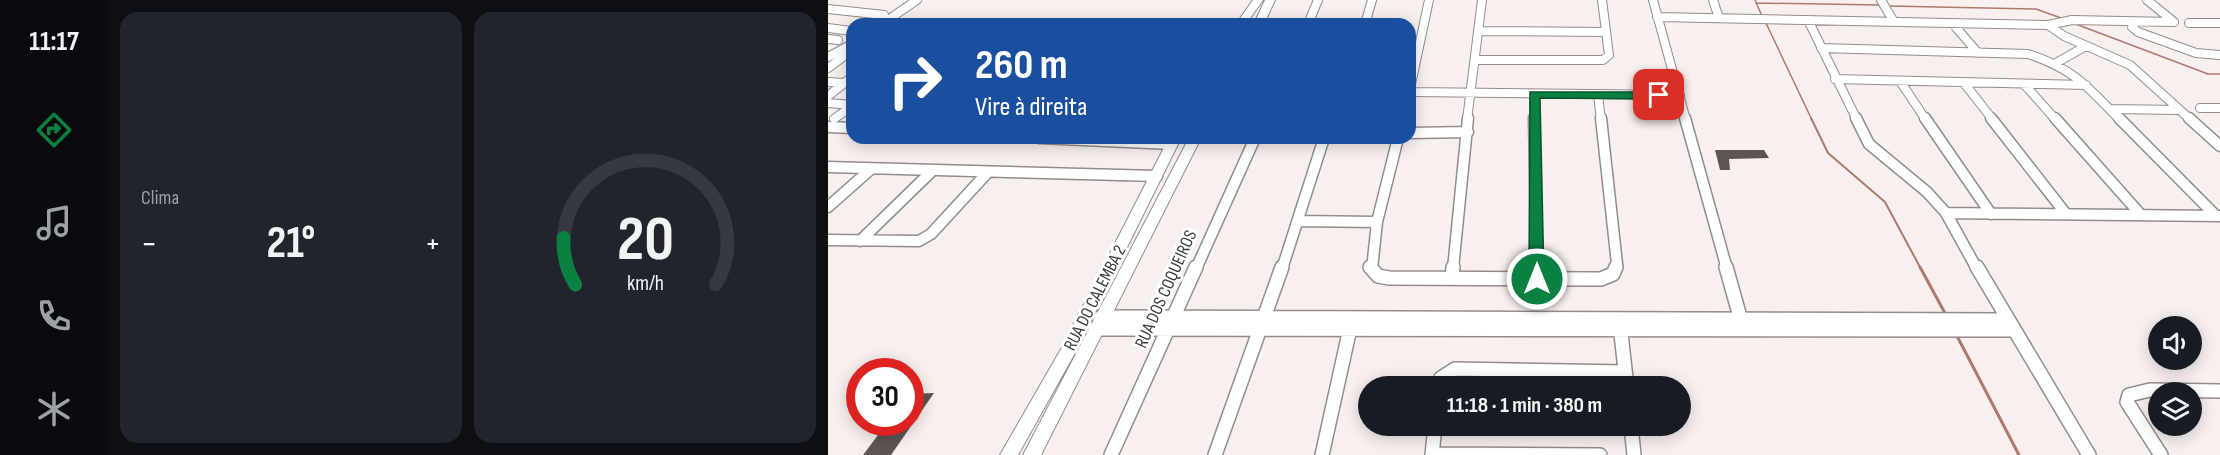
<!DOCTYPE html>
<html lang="pt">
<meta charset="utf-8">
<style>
:root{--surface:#171b24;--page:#20242c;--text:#f1f3f6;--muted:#9ea1a6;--line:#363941;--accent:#0b8043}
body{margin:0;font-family:"Sofia Sans Condensed",sans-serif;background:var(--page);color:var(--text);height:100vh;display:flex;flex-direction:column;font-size:22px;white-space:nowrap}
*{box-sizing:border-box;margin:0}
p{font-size:20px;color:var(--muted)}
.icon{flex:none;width:33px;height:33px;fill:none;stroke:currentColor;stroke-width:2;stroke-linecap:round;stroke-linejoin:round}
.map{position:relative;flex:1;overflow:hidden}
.drawer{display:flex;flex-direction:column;gap:12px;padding:12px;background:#0d0f14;width:720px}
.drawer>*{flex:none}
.banner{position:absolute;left:18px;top:18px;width:570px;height:126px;border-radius:18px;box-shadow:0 3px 15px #0003;background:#1a4fa0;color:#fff;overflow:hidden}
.buttons{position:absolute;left:1320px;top:316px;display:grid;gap:12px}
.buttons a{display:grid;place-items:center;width:54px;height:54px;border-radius:50%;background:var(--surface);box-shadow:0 3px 15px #0003;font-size:30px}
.speed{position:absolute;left:18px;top:358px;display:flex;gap:12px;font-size:30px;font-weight:700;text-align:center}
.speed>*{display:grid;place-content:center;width:78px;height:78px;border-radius:50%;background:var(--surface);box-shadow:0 3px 15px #0003;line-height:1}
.speed .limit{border:9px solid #d22;background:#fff;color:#111}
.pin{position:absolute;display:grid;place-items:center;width:51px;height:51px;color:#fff;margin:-26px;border-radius:12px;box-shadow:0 3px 9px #0006}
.me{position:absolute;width:66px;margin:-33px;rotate:0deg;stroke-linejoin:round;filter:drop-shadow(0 0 4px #0008)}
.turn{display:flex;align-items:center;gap:21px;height:126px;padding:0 30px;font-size:27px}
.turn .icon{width:78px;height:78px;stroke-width:2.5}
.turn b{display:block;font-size:42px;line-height:51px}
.big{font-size:45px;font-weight:700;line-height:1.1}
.drawer .widget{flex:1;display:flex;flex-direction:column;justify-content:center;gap:9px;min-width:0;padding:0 21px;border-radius:18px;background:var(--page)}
.drawer .dial{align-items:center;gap:0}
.dial svg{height:156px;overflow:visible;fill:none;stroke:var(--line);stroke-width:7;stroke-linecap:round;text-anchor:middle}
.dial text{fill:var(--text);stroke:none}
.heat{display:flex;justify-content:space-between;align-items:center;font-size:33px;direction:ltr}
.drawer .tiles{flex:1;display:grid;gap:12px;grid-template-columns:repeat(2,1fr)}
.trip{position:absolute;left:530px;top:376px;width:333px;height:60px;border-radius:30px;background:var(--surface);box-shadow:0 3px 15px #0003;font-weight:700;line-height:60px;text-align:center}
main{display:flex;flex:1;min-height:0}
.tabs{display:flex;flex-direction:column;width:108px;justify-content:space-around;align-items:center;background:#090b0e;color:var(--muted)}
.tabs .icon{width:42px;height:42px}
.tabs .active{color:var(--accent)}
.tabs b{font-size:27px;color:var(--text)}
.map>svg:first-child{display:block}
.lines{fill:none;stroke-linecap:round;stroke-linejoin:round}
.stream-far2{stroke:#ae796d;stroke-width:1.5}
.stream-far1{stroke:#ae796d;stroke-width:2}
.stream{stroke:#ae796d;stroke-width:3}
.building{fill:#5c5553}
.street-far2-casing{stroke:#948c8b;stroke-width:10}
.street-far1-casing{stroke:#948c8b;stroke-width:13}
.street-casing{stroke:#948c8b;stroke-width:16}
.secondary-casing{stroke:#948c8b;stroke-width:2}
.street-far2{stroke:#fff;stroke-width:8}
.street-far1{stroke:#fff;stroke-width:10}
.street{stroke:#fff;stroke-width:13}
.secondary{fill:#fff;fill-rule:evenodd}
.route{fill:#0b8043;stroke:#07532c;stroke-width:1.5}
.labels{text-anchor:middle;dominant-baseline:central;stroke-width:6;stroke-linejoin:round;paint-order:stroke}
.street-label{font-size:18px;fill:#3d3939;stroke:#fff}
</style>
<main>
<nav class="tabs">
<b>11:17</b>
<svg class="icon active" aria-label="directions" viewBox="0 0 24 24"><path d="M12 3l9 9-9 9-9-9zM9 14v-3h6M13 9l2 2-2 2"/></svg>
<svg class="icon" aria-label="music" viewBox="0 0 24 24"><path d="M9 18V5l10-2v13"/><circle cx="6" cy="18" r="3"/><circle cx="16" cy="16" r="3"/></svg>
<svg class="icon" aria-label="phone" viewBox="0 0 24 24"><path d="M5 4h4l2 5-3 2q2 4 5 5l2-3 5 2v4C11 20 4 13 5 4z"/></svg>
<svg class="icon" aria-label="climate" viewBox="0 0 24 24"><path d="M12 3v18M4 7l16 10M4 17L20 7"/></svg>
</nav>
<section class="drawer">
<div class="tiles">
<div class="widget"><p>Clima</p>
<div class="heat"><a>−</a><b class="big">21°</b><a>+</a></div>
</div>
<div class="widget dial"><svg viewBox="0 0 100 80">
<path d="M14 69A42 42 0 1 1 86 69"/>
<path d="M14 69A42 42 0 0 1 8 45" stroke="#0b8043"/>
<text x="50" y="56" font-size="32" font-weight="700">20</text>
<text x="50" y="72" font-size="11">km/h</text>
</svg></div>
</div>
</section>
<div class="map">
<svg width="1392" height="455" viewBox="0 0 1392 455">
<rect width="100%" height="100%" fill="#f8f0ee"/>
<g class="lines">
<path class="stream-far2" d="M927 0 934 16
M928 3 1052 5
M1061 6 1208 9 1233 18
M937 21 984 120
M1245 23 1380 74H1392"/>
<path class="stream-far1" d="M983 118 1000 153 1057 202 1093 269"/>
<path class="stream" d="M1092 267 1118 315
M1129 336 1191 455"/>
</g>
<path class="building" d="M887 150H936L941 158 901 159 902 170H892Z
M106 393 63 455H35L59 423H82V394Z"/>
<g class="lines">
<defs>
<path id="street-far2" d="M825 0 858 120
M885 0 891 18
M1053 0 1066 22
M0 9 56 15
M829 17 1220 25 1244 20 1346 22 1319 0
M980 20 1029 120
M1361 23H1392
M54 24 89 0
M480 24 490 0
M537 24 544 0
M1125 24 1150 53
M1220 25 1236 36 1302 65 1363 120
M1304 27 1310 32 1368 53 1392 55
M0 28 23 31
M652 31 777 32
M0 39 10 40
M993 48 1200 54C1246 69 1259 86 1292 120
M0 57 24 44
M647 60H775L781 55 774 0
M1228 63 1258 46
M0 68 19 54
M1007 79 1258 85
M1072 81 1098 120
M0 82 16 83
M1136 83 1165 120
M1196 84 1228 120
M582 89 601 0
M582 92 852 95
M706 94V120
M770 95 773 120
M0 96 24 77
M0 103 24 105
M1372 108H1392
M1282 109 1351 110
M6 119 24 106
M639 120 654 0"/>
<path id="street-far1" d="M706 118 709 269
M773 118 789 264 787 269
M857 118 899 269
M1028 118 1041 144 1099 192 1118 213 1149 269
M1097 118 1163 214
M1163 118 1238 214
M1227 118 1313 215
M1291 118 1388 216
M1361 118 1392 146
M0 127 24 128
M582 133 640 132
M211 138 344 144
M0 167 329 176
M0 207 43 169
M1118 213 1392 216
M471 221 549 222
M0 240 91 241 103 234 160 172
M32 241 104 171
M368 269 427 138
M454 269 496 138
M544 269 549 222 570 138
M625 269 640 118"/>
<path id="street" d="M542 267 550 276 561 278 773 279 785 274 788 267
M709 267V278
M898 267 914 324
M1149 267 1261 455
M624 278 625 267
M273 317 1178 320
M792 325 799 387
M267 329 1184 330
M612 387 613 378 627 369 797 372
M803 426 806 455
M604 454 772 455
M283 455 368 267
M387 455 454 267
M494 455 523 324
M604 455 607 426
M1333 455 1299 402 1301 395 1322 390 1392 391"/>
<path id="secondary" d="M425 0H435L418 24H408Z
M437 0H447L436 24H426Z
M341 138H353L247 353 190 455H172L233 349Z
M361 138H373L213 455H195Z"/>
</defs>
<use href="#street-far2" class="street-far2-casing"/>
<use href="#street-far1" class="street-far1-casing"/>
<use href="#street" class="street-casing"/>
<use href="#secondary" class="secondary-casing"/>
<use href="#street-far2" class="street-far2"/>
<use href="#street-far1" class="street-far1"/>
<use href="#street" class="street"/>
<use href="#secondary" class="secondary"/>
</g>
<path class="route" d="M702 92H831L837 95 831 99 712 98 716 279 709 284 701 279Z"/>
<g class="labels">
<g class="street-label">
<text transform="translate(338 289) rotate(-66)">RUA DOS COQUEIROS</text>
<text transform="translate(267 298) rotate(-63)">RUA DO CALEMBA 2</text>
</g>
</g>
</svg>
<div class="buttons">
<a><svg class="icon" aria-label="sound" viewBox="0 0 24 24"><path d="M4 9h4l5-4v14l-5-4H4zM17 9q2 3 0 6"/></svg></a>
<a><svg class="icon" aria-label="layers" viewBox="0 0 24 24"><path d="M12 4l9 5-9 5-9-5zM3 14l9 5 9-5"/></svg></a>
</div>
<div class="speed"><div class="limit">30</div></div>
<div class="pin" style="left:831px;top:95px;background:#d93025"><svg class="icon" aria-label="arrive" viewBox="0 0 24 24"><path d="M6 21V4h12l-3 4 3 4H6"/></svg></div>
<svg class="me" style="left:709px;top:279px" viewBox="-20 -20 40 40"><circle r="17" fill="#0b8043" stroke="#fff" stroke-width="3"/><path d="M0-11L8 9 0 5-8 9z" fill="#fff"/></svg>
<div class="trip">11:18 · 1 min · 380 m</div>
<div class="banner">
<div class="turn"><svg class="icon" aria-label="right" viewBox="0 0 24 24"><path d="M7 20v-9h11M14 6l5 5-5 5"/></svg><div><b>260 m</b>Vire à direita</div></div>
</div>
</div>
</main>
